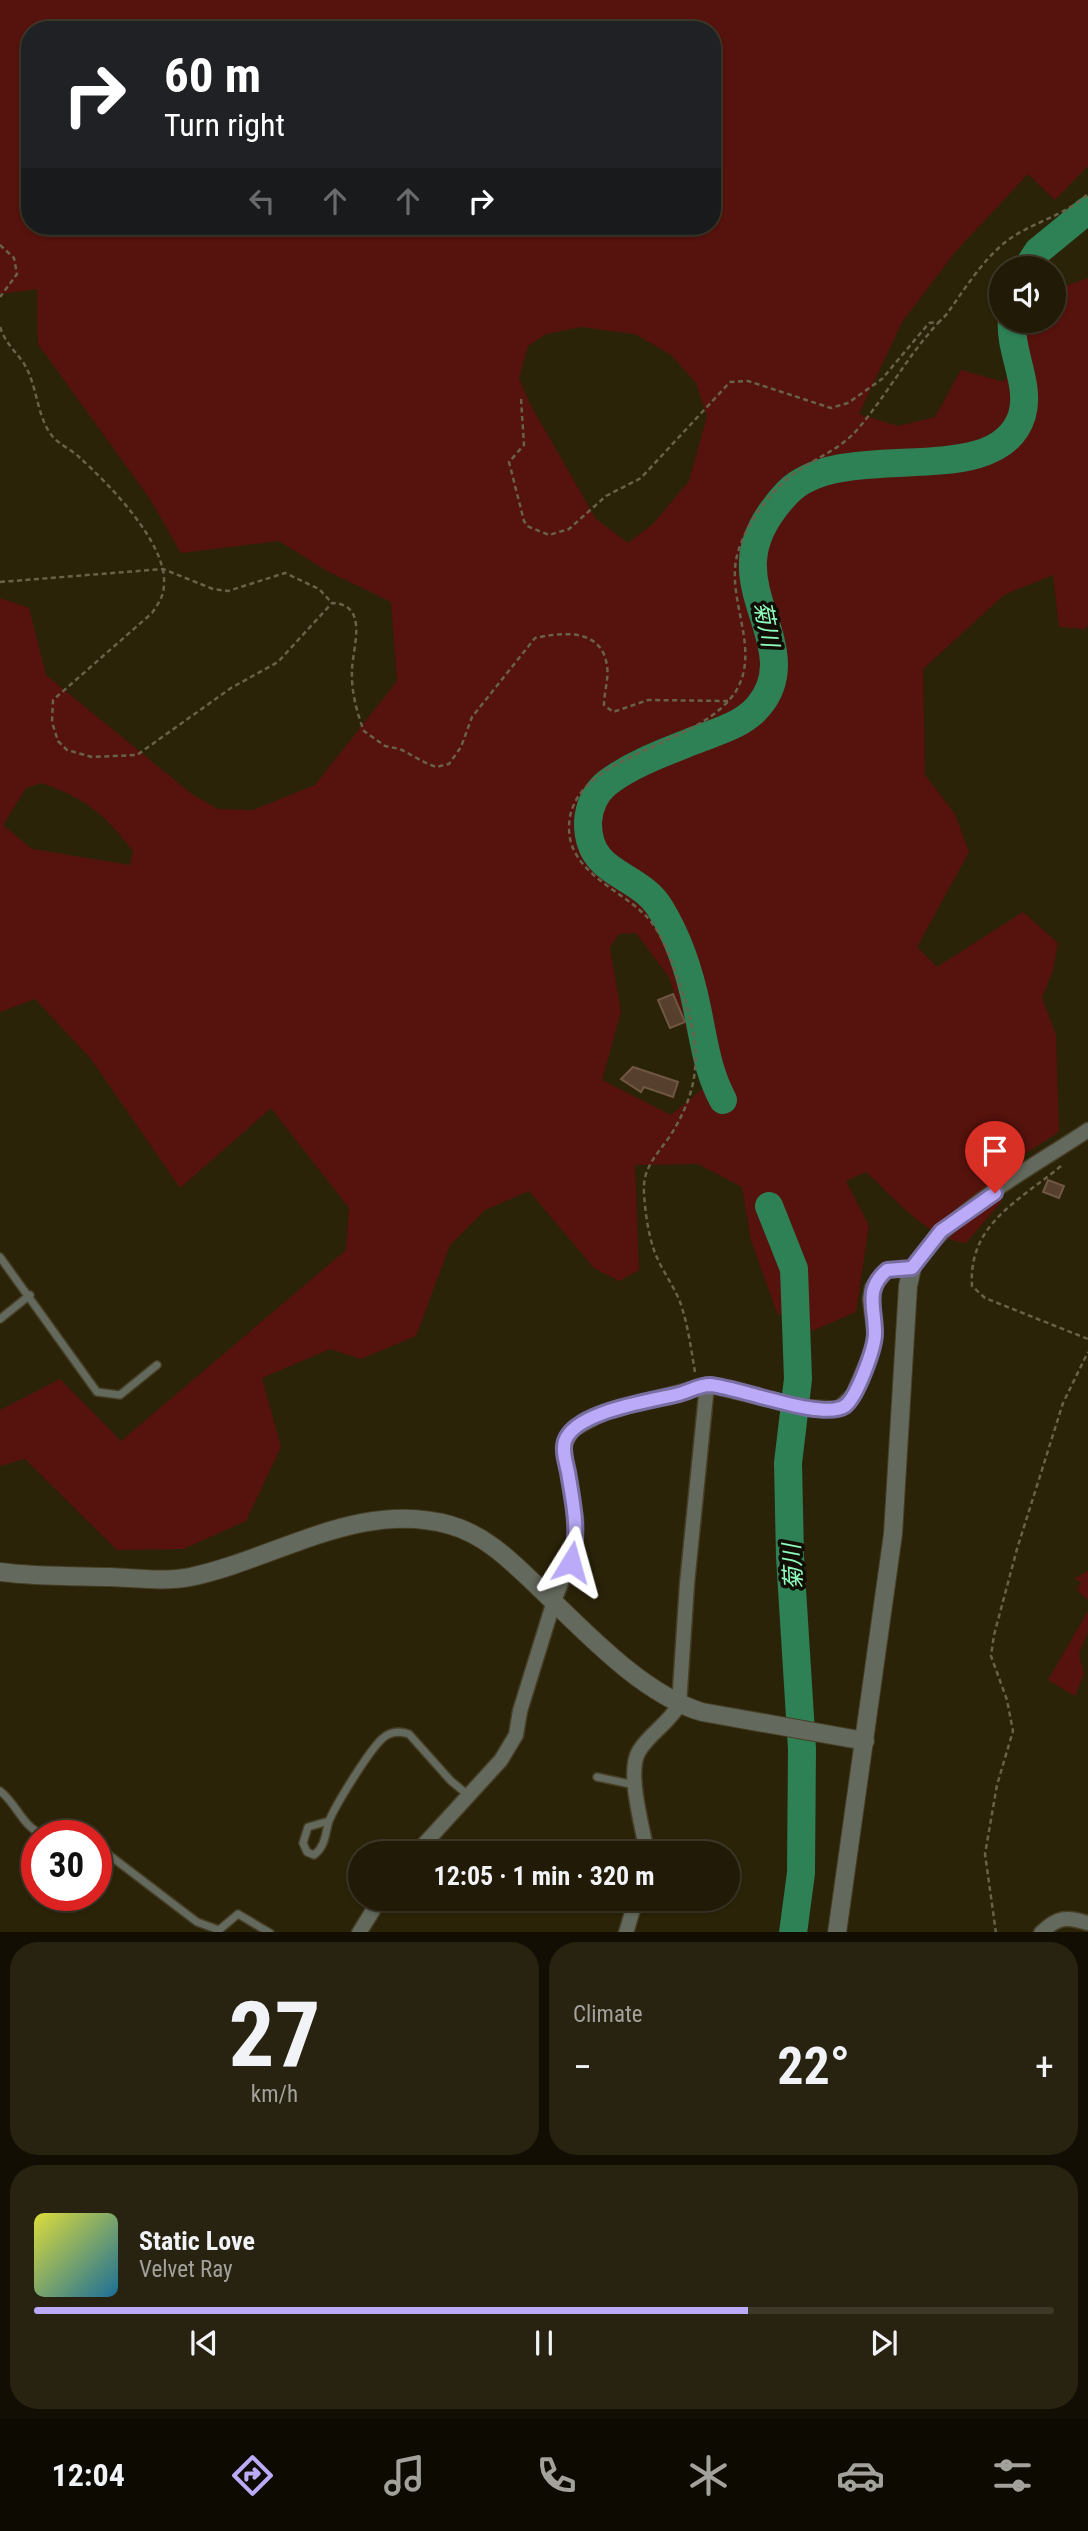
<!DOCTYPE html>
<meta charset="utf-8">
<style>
:root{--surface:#201a06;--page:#282310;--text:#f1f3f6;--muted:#a2a19b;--line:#3d3828;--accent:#baaaf7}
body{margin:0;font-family:"Roboto Condensed","Noto Sans JP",sans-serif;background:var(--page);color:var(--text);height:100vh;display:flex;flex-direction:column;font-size:26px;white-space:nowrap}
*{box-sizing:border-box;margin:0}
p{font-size:23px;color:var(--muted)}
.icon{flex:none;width:38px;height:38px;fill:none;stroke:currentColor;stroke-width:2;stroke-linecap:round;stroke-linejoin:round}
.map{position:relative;height:1932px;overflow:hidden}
.panel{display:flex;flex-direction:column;gap:10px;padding:10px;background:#120e03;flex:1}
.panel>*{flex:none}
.guide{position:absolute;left:21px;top:21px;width:700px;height:214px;border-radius:28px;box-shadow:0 2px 5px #0004,0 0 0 2px var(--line);background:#202124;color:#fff;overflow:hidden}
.fabs{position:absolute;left:989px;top:256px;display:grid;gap:14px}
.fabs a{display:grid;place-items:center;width:77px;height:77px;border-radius:50%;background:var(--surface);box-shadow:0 2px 5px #0004,0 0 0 2px var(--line);font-size:35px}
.speed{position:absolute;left:21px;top:1820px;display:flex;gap:14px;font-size:35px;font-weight:700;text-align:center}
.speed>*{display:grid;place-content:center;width:91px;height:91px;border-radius:50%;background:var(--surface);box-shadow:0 2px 5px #0004,0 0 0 2px var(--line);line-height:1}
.speed .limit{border:10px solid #d22;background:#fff;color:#111}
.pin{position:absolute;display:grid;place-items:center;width:60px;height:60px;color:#fff;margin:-72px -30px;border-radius:50% 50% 50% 0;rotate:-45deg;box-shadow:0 0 7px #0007}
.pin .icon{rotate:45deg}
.me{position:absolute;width:77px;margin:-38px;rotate:8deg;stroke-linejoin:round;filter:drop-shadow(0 0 5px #0008)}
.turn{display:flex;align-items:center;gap:24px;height:147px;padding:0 28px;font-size:32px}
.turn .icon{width:91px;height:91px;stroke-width:2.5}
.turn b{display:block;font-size:49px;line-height:60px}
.lanes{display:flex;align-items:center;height:66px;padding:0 28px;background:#0003;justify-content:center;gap:35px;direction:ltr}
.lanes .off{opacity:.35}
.big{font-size:52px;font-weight:700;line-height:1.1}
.panel .card{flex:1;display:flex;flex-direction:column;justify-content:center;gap:10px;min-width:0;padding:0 24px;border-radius:28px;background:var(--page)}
.panel .dial{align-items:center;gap:0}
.dial b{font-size:91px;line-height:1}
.song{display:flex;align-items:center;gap:21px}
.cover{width:84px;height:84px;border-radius:10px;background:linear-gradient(135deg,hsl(60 70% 55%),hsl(200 70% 35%))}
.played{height:7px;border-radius:4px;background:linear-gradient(90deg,var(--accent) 70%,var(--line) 70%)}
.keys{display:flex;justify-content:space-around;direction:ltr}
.heat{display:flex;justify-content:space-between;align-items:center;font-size:38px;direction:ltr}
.panel .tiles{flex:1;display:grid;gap:10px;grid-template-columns:1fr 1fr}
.card:last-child{grid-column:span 2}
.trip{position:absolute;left:348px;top:1841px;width:392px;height:70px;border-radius:35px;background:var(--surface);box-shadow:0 2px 5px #0004,0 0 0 2px var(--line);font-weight:700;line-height:70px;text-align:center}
.menu{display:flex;height:112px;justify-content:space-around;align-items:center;background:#0d0a02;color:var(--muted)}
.menu .icon{width:49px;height:49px}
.menu .on{color:var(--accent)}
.menu b{font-size:32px;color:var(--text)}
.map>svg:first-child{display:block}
.green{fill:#56120d;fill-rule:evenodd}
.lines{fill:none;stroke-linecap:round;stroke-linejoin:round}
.river{stroke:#2e8055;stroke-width:28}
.building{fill:#563f2c;stroke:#6f5743;stroke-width:2}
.service-casing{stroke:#463e25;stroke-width:10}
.minor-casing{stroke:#463e25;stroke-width:17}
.tertiary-casing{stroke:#463e25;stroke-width:20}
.path{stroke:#69624b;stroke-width:2.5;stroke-dasharray:5 3.5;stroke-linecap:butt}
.service{stroke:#64695d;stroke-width:7}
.minor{stroke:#64695d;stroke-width:14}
.tertiary{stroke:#64695d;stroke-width:18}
.route-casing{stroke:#796ea1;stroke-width:18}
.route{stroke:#baaaf7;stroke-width:12}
.labels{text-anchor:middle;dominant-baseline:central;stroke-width:7;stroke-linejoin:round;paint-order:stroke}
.water-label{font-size:23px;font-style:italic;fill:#90febe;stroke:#110d04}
</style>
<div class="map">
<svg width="1088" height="1933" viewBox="0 0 1088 1933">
<rect width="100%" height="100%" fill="#2b2308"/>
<path class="green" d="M0 0H1088V166L1055 200 1028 174 956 251 902 322 859 414 898 426 935 417 961 370 1004 382 1031 320H1054V290L1088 278V625L1085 629 1059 627 1053 575 1004 595 923 669 925 775 955 814 969 852 917 947 937 967 1023 912 1058 943 1053 970 1042 998 1056 1035 1059 1132 1006 1166 1001 1202 966 1243C927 1239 893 1196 866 1172L846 1181 869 1226 856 1312 812 1331 777 1313 751 1240 742 1187 698 1164 635 1165 639 1270 619 1281 594 1268 529 1191 485 1210 450 1245 416 1336 361 1359 330 1349 262 1378 281 1447 246 1521 183 1549 117 1550 25 1459 0 1466V1410L60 1379 121 1441 346 1250 349 1208 271 1108 180 1188 91 1059 35 999 0 1012V598L29 608 46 675 193 795 218 809 253 810 315 785 397 681 391 602 327 571 279 541 181 553 150 499 38 344 37 289 0 294ZM30 30H712V226H30ZM581 327 635 334 671 355 696 383 707 416 689 481 653 524 628 543 596 519 530 404 519 378 528 346 546 334ZM42 783C88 800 103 813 133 851L130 865 32 849 3 825 26 788ZM636 933 669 977 705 1087 671 1115 602 1080 621 1012 610 947 619 934Z
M1088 1571V1600L1077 1590 1081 1582 1074 1579Z
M1088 1611V1632L1079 1654 1084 1674 1075 1696 1048 1680Z"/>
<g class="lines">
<path class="river" d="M1027 268 1038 251 1088 210
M723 1100C707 1070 704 1041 697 1008 690 973 679 939 660 908 638 872 587 876 588 822 589 807 595 793 607 783 631 765 660 754 688 743 711 733 741 727 758 707 798 661 750 611 753 561 754 535 770 511 788 492 844 436 998 494 1022 415 1031 384 1009 351 1012 320
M769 1206 794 1269 798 1379 788 1463 790 1557 802 1749 801 1873 793 1933"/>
</g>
<path class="building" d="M673 994 685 1022 670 1028 658 1000Z
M633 1067 678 1082 673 1097 644 1087 641 1092 621 1079Z
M1048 1180 1064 1186 1059 1198 1043 1192Z"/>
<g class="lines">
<defs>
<path id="service" d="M0 1257 97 1392 120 1395 157 1365
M0 1319 30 1295
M597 1777 635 1785
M0 1791C18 1805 21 1826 45 1836
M329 1821 308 1827 303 1843 307 1852 314 1855C326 1846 325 1833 329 1821 336 1804 370 1749 383 1738 391 1731 400 1731 409 1734L451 1781 468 1795
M76 1836H81
M96 1845 197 1922 219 1930 238 1914 270 1933"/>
<path id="minor" d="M416 1853 501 1760 516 1735 520 1711 554 1601 575 1548 576 1520 563 1447 572 1430 605 1412 707 1385 803 1407 838 1409 853 1395 873 1348 875 1334 870 1299 872 1288 887 1270 912 1268C949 1211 1031 1168 1088 1130
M647 1853C643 1828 626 1772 639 1751 650 1733 668 1724 679 1705L687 1584 707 1385
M359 1933 380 1899
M626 1933 636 1899
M1041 1933C1057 1917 1067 1916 1087 1923"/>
<path id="tertiary" d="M0 1572C37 1577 74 1576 111 1577 137 1578 164 1582 190 1577 276 1559 360 1499 450 1525 483 1534 508 1558 532 1581 580 1626 639 1693 702 1712L865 1741
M837 1933 893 1534 908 1286 912 1268"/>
</defs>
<use href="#service" class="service-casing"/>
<use href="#minor" class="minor-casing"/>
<use href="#tertiary" class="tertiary-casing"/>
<path class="path" d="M0 245 14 258 17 274 0 297
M0 327C5 342 14 350 23 362 38 385 36 417 53 437 60 445 72 450 79 457 108 483 167 543 164 584 164 596 158 604 152 613L53 700 52 722 58 741 67 750 92 757 137 755 231 688 278 662 332 603C370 604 352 649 352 671 351 690 357 714 364 731L385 746 400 749 426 763 436 767 449 764 461 747 472 717 535 638C563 632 602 628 607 666 609 678 604 692 604 705L613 712 648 700 728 701
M521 399 524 445 509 462 524 521 527 526 549 535 569 529 606 496 641 478 730 382 748 381 831 408 848 403 882 379 929 323 939 322 946 315C965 289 982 260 1008 240 1033 222 1064 216 1088 194
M0 582 163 569 213 589 228 591 285 573 319 589 332 603
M1061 1166C1019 1201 968 1224 972 1286L985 1298 1088 1339
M695 1372C691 1349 688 1324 680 1302 673 1284 660 1268 654 1250 648 1233 645 1211 644 1193 642 1168 657 1155 670 1136 705 1081 700 1042 679 982 671 959 662 931 644 914 615 886 561 868 570 817 582 752 702 746 736 691 762 648 724 597 738 552 747 522 773 487 799 470 820 456 840 449 857 430 887 395 908 355 939 322
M996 1933 985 1854 997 1785 1013 1731 1007 1700 991 1656 994 1635 1017 1549 1063 1403 1088 1352"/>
<use href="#service" class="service"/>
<use href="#minor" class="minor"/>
<use href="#tertiary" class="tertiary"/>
</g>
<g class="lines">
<defs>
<path id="route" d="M571 1562C580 1532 573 1503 568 1472 566 1463 562 1450 565 1441 575 1411 652 1401 679 1394 690 1391 699 1385 710 1385 738 1387 823 1421 845 1406 857 1397 875 1348 875 1333 875 1307 864 1290 887 1270L912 1268 941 1231 995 1193"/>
</defs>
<use href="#route" class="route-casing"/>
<use href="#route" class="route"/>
</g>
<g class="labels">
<g class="water-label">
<text transform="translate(766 624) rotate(79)">菊川</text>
<text transform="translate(793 1567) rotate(-93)">菊川</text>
</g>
</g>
</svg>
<div class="fabs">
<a><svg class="icon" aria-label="sound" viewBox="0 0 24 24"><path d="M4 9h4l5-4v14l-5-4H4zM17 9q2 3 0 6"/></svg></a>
</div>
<div class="speed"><div class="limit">30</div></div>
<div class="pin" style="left:995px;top:1193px;background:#d93025"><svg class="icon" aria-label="arrive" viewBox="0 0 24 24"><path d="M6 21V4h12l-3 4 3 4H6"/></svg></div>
<svg class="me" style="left:571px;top:1562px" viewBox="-20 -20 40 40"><path d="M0-17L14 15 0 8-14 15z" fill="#baaaf7" stroke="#fff" stroke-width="4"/></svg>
<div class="trip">12:05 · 1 min · 320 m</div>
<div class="guide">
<div class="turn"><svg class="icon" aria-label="right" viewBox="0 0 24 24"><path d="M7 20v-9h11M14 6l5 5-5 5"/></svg><div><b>60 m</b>Turn right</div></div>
<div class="lanes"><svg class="icon off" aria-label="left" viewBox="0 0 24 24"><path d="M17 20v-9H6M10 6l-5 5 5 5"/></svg><svg class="icon off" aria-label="ahead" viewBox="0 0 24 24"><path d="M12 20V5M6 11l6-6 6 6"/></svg><svg class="icon off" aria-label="ahead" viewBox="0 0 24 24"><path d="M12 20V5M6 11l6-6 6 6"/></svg><svg class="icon" aria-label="right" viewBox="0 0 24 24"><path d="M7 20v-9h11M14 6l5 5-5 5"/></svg></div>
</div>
</div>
<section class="panel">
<div class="tiles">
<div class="card dial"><b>27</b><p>km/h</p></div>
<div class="card"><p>Climate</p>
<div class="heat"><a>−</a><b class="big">22°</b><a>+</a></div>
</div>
<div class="card">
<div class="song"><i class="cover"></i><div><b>Static Love</b><p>Velvet Ray</p></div></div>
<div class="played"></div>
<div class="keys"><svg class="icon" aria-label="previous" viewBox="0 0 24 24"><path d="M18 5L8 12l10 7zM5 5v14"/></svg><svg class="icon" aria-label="pause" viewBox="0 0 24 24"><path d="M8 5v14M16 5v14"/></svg><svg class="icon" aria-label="next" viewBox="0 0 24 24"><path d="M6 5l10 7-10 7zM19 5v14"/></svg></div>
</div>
</div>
</section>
<nav class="menu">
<b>12:04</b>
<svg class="icon on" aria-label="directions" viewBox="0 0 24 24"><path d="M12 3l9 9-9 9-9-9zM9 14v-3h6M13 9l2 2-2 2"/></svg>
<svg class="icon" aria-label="music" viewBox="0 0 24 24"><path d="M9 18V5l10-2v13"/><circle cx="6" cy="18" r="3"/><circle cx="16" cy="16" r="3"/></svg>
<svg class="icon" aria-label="phone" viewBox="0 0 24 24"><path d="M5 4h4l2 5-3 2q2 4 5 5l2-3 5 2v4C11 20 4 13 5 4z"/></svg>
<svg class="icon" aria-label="climate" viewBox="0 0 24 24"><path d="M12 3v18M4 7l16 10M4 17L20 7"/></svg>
<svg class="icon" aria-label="car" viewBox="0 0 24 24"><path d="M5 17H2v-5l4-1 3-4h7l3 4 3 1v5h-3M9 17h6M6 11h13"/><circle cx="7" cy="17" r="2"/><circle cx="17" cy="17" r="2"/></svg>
<svg class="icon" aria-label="filters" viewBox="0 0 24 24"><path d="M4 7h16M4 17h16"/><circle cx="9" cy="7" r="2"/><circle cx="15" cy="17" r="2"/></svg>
</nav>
